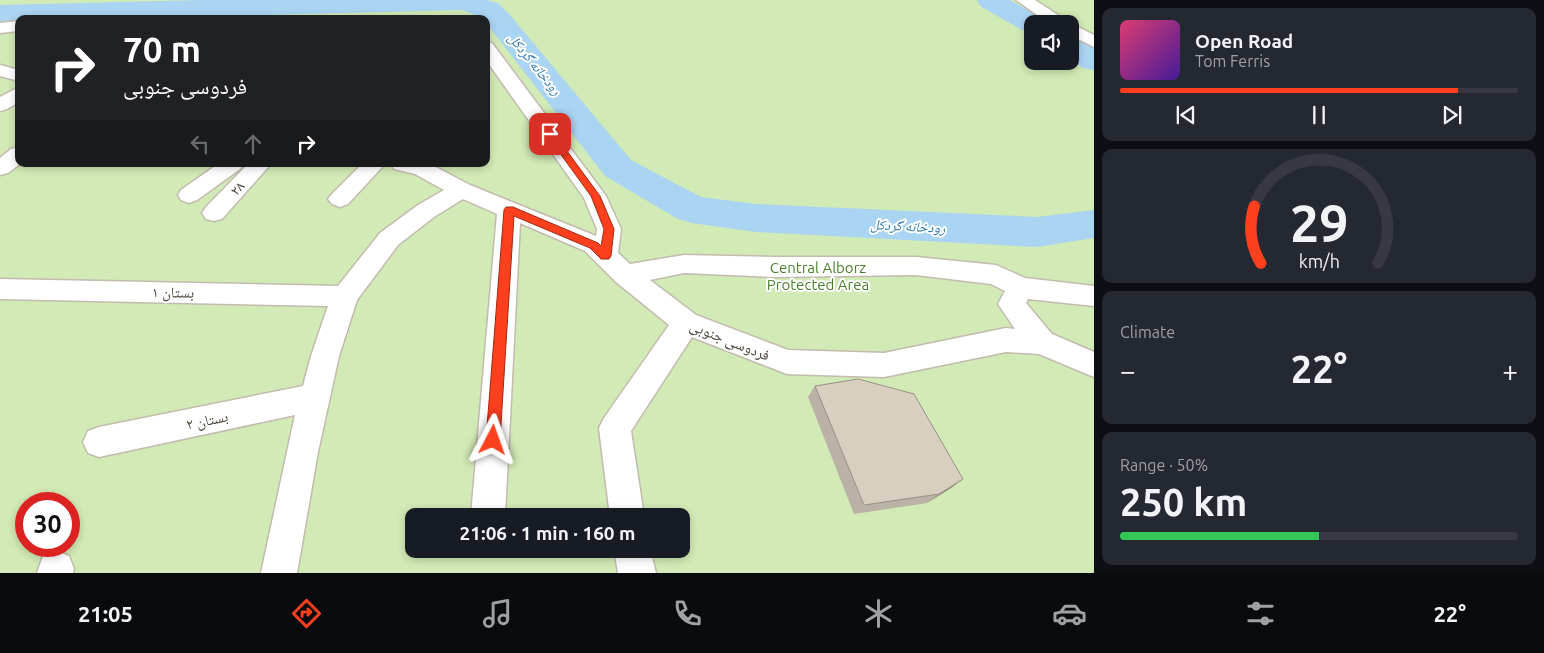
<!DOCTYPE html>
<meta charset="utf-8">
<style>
:root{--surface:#171b24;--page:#242831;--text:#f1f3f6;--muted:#9ea1a6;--line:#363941;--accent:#fc3f1d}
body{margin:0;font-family:Ubuntu,"Noto Naskh Arabic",sans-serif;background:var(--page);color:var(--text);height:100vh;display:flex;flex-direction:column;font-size:19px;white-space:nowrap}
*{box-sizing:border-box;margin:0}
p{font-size:16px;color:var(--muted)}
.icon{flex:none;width:28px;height:28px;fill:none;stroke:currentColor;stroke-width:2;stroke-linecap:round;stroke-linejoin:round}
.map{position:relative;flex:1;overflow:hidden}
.details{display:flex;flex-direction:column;gap:8px;padding:8px;background:#0d0f14;width:450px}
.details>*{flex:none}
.guide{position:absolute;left:15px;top:15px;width:475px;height:152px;border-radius:10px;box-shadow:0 2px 8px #0003;background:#202124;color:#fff;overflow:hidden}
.tools{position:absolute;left:1024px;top:15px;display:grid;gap:10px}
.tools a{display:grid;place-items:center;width:55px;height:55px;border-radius:10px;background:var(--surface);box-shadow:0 2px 8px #0003;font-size:25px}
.speed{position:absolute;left:15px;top:492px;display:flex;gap:10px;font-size:25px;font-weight:700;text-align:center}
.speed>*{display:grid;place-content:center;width:65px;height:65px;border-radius:50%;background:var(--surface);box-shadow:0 2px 8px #0003;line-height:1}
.speed .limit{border:8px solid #d22;background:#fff;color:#111}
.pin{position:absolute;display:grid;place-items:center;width:42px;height:42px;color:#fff;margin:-21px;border-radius:10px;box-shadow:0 2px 8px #0006}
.me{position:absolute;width:55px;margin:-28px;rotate:4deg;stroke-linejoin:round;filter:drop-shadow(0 0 4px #0008)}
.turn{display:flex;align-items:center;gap:18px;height:105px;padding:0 25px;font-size:22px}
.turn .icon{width:65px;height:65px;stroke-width:2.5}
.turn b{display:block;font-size:35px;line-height:42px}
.lanes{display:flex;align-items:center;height:48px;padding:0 25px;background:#0003;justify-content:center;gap:25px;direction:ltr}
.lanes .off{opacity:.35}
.big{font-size:38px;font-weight:600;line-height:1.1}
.details .tile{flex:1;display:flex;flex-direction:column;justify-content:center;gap:8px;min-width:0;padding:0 18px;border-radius:10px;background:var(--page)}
.details .dial{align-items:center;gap:0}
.dial svg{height:130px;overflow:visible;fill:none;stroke:var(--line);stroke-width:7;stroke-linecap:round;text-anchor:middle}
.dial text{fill:var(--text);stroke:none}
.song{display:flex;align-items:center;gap:15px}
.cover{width:60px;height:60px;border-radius:8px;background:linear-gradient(135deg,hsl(340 70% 55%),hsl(260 70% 35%))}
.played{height:5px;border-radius:2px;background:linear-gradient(90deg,var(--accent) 85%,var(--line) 85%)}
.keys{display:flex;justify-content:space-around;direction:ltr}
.heat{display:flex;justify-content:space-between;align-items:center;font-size:28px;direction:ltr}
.charge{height:8px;border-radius:4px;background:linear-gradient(90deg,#34c759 50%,var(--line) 0)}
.trip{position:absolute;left:405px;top:508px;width:285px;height:50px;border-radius:10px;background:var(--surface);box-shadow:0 2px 8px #0003;font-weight:600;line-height:50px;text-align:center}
.dock{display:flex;height:80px;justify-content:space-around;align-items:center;background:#090b0e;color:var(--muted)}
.dock .icon{width:35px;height:35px}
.dock .on{color:var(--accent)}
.dock b{font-size:22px;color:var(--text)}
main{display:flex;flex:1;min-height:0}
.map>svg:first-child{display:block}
.green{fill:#d2eab5;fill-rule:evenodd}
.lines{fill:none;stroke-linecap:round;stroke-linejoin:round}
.river{fill:#a9d4f2;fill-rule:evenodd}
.minor-casing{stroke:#c2bbae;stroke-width:3}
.minor{fill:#fff;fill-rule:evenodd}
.wall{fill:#bab2a6}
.shaded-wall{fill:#979187}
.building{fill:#d8cfc1;stroke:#979187}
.route{fill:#fc3f1d;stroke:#a42913}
.labels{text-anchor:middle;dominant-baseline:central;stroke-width:4;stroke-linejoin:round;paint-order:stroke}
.far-water-label{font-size:14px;font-style:italic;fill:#2e7ab2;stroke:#fff}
.street-label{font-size:15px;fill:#4b4439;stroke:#fff}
.park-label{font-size:15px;fill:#4a7f2a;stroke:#fff}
</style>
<main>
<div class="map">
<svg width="1094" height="573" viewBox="0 0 1094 573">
<rect width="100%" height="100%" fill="#f6f3ec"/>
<path class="green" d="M0 0H1094V573H0ZM19 19H486V164H19ZM1032 24H1070V61H1032ZM26 504H69V546H26ZM414 516H681V549H414Z"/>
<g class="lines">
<path class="river" d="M201 0H486L498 3 510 15 631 160 701 197 756 204 1037 217 1094 210V238L1037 247 756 232 692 223 678 219 605 176 486 23V19L462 10 106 19H19V21H0V5Z
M977 0H1010L1042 18 1046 24H1032V32L1022 30 980 6Z
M1070 37 1081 40 1094 48V70L1083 68 1070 59Z"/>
<defs>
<path id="minor" d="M1016 0H1035L1070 23 1094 35V47L1070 35V24H1050Z
M19 21V31L0 33V23Z
M486 42 492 43 606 196 621 229 618 253 630 264 684 255 773 257H916L996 265 1025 278 1094 286V306L1028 299 1026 303 1052 334 1094 352V377L1039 354 1006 352 884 377 787 374 692 337 631 431 644 516H610L599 428 604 418 669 325 616 282 585 251 520 223 505 516H471L497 214 463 199 434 217 398 245 357 300 339 356 318 452 297 573H261L295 415 99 457 88 453 83 442 88 431 99 427 303 386 311 356 328 306 0 299V279L338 286 380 233 418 205 444 190 415 174 394 169 391 164H430L470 185 596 236 597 229 584 198 486 60ZM684 273 773 277 916 275 991 284 1005 291 998 304 1015 329 1006 328 884 353 788 350 696 315 650 280Z
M0 65 19 70V81L0 76Z
M19 87V102L7 109 0 111V97Z
M19 147 20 164 8 173 0 175V158L11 149Z
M218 164H243L240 169 197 200 189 203 181 200 178 195 181 190Z
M248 164H271L222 219 214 221 206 219 202 213 206 207Z
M362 164H385L348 204 340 207 332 204 328 199 332 194Z
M614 549H650L656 573H618Z
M56 551 69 556 74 569 73 573H37L43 556Z"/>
</defs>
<use href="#minor" class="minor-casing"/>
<use href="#minor" class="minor"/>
</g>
<path class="wall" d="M815 386 963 479 951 488 927 503 854 514 808 397Z"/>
<path class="shaded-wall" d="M963 479 951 488 927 503 939 494Z"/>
<path class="building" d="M858 379 914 394 963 479 939 494 864 505 815 386Z"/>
<path class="route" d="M550 131 553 132 600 196 614 229 611 256 609 259H601L590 248 514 216 500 440 498 444 493 446 488 444 486 440 504 210 506 207H513L598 243 601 246 604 229 591 196 546 134Z"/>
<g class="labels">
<g class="far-water-label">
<text transform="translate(535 64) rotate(51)">رودخانه گردکل</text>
<text transform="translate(908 226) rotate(3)">رودخانه گردکل</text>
</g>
<g class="street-label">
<text transform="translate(237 188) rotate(-47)">۲۸</text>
<text transform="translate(173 292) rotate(1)">بستان ۱</text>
<text transform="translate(730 340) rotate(22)">فردوسی جنوبی</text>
<text transform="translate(207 420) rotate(-12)">بستان ۲</text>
</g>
<g class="park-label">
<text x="818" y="267">Central Alborz<tspan x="818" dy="17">Protected Area</tspan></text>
</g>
</g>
</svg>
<div class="tools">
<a><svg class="icon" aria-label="sound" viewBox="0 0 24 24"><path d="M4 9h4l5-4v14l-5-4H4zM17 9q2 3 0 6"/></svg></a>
</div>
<div class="speed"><div class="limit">30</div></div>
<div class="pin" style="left:550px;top:134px;background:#d93025"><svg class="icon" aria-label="arrive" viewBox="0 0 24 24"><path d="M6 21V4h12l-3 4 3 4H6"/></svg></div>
<svg class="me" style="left:493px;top:440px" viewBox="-20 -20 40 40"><path d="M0-17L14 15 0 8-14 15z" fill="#fc3f1d" stroke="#fff" stroke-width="4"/></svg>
<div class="trip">21:06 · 1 min · 160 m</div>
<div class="guide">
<div class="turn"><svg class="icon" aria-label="right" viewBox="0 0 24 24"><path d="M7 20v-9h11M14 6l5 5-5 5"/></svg><div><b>70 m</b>فردوسی جنوبی</div></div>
<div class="lanes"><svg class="icon off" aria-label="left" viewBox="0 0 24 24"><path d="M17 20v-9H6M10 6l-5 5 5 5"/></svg><svg class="icon off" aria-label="ahead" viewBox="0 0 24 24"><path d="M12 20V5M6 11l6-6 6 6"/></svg><svg class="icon" aria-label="right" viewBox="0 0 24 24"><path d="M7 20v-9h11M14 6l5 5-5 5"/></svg></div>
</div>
</div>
<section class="details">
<div class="tile">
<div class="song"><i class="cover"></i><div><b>Open Road</b><p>Tom Ferris</p></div></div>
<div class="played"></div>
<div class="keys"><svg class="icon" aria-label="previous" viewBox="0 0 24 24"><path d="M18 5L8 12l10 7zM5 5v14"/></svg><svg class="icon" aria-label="pause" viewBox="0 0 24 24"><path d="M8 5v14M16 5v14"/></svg><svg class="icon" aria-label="next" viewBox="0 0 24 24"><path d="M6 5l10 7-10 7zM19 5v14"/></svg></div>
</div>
<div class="tile dial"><svg viewBox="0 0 100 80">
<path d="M14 69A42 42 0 1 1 86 69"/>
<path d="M14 69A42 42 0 0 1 10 34" stroke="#fc3f1d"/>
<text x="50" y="56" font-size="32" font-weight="700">29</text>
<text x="50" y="72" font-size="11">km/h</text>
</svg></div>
<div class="tile"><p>Climate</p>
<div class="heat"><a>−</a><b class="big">22°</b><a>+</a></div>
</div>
<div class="tile"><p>Range · 50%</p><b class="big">250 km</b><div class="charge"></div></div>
</section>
</main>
<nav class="dock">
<b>21:05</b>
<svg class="icon on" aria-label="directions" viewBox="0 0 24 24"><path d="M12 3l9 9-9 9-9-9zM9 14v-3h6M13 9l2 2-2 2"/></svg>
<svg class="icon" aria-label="music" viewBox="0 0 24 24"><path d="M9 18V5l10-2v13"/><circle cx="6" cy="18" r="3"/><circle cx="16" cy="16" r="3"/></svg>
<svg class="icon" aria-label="phone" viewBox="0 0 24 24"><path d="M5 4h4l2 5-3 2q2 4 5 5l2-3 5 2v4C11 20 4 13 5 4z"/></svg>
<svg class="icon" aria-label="climate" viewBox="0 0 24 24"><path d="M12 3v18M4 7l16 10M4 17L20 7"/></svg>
<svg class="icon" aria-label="car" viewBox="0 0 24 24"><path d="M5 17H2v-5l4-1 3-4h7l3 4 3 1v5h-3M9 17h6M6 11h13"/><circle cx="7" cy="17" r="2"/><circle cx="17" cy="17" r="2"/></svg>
<svg class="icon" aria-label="filters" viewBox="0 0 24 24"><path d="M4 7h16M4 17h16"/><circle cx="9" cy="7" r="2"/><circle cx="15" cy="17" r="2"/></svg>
<b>22°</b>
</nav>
